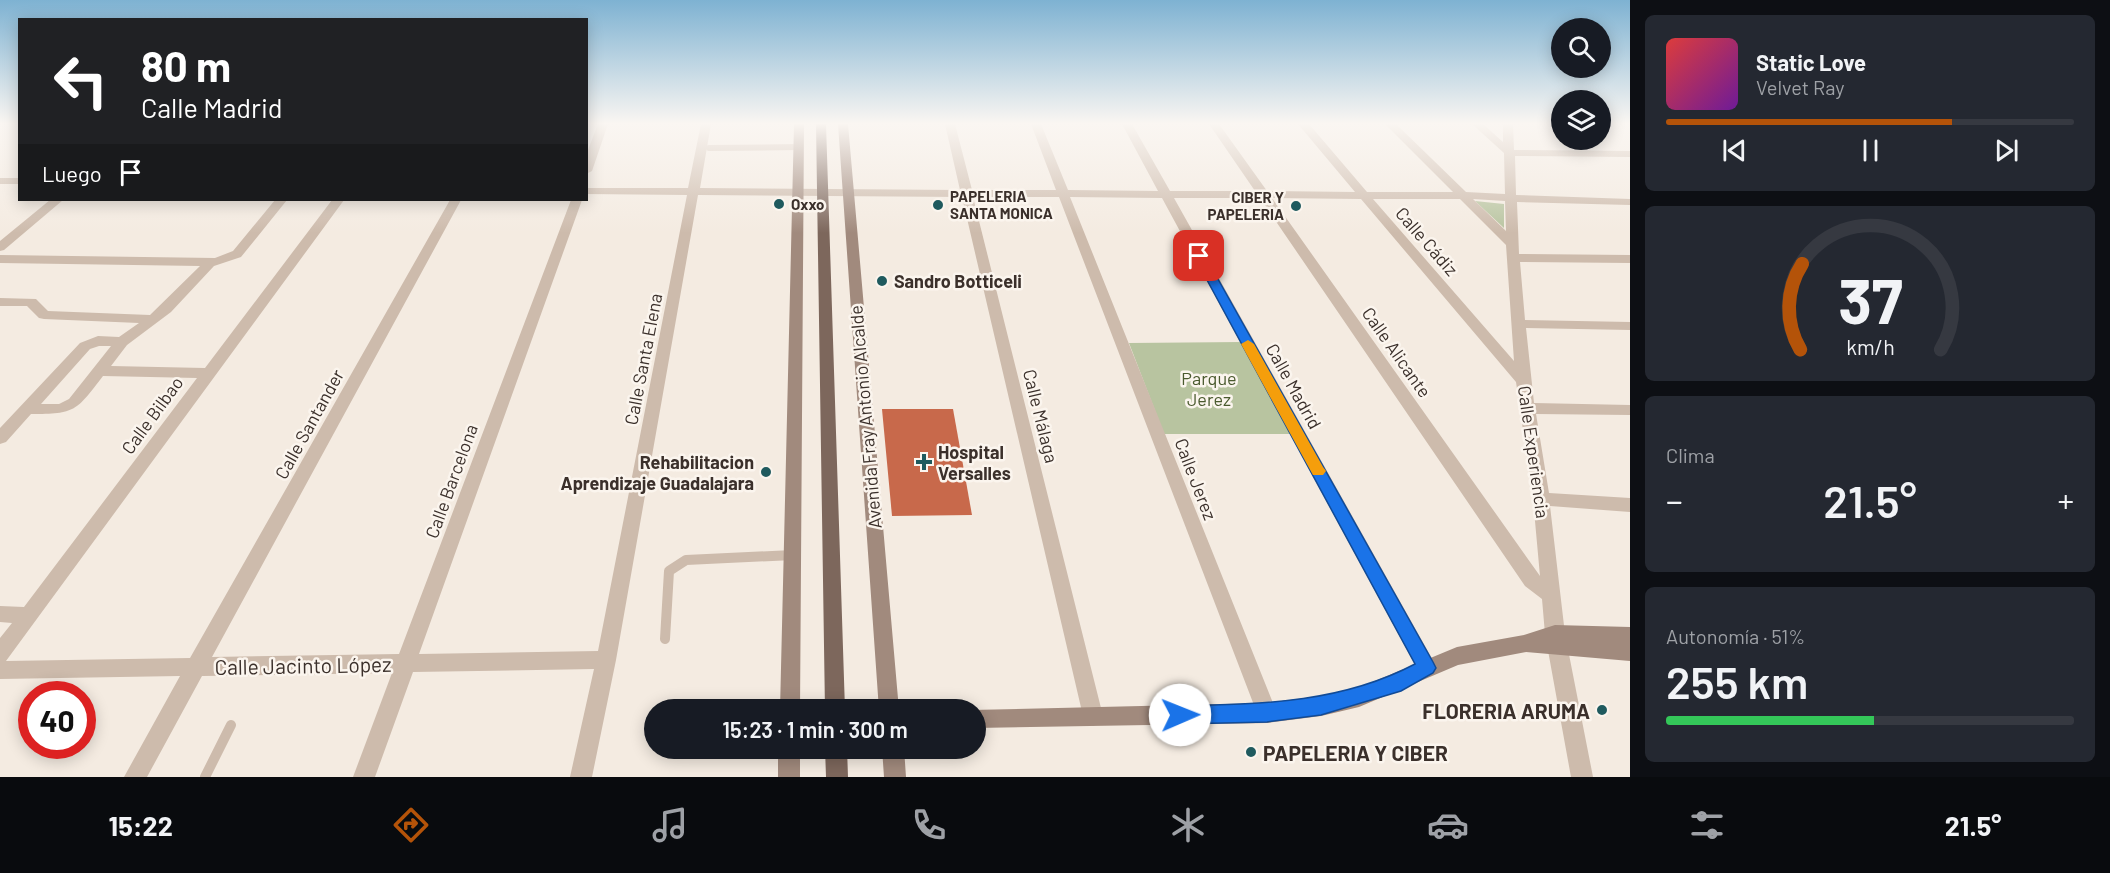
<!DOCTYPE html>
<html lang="es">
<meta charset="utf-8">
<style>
:root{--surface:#171b24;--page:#242831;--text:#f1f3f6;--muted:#9ea1a6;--line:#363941;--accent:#b45309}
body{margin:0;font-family:Barlow,sans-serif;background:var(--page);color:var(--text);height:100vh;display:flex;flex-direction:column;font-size:22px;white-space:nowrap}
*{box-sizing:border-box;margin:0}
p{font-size:20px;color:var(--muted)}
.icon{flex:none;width:33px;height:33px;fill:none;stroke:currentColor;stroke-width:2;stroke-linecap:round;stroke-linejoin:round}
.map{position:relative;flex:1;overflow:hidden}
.drawer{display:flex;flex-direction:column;gap:15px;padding:15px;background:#0d0f14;width:480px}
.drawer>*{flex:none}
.top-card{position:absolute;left:18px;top:18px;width:570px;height:183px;border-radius:0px;box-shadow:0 3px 15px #0003;background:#202124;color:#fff;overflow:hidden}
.fabs{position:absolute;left:1551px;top:18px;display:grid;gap:12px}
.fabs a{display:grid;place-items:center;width:60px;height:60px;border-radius:50%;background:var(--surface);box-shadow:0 3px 15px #0003;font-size:30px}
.speed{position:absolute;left:18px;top:681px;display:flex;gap:12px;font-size:30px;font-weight:700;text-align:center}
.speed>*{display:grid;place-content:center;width:78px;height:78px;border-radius:50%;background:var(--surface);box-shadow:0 3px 15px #0003;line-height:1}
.speed .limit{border:9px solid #d22;background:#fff;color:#111}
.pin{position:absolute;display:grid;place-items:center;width:51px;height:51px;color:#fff;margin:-26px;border-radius:12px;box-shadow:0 3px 9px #0006}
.me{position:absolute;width:66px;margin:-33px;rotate:89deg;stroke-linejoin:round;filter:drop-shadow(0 0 4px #0008)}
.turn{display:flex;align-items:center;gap:21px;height:126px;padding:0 24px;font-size:27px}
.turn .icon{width:78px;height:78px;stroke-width:2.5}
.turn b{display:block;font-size:42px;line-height:51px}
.then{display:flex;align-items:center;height:57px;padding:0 24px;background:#0003;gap:12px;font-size:22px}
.big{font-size:45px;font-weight:600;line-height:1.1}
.drawer .tile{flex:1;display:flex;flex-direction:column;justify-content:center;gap:9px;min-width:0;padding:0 21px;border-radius:9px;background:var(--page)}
.drawer .dial{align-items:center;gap:0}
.dial svg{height:156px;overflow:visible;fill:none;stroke:var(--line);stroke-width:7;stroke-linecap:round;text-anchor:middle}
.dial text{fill:var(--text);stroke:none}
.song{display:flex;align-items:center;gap:18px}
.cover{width:72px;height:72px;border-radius:9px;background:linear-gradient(135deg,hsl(0 70% 55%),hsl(280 70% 35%))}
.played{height:6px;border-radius:3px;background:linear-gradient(90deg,var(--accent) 70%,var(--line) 70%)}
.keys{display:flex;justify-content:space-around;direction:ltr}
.heat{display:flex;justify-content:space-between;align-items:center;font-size:33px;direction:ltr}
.charge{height:9px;border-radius:4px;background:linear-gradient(90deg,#34c759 51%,var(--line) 0)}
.trip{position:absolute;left:644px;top:699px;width:342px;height:60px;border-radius:30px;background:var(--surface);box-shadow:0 3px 15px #0003;font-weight:600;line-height:60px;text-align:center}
.dock{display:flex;height:96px;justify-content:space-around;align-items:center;background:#090b0e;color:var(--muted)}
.dock .icon{width:42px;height:42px}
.dock .selected{color:var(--accent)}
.dock b{font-size:27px;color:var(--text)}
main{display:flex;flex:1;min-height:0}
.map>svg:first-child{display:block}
.green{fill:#b8c4a0}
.building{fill:#c8694b}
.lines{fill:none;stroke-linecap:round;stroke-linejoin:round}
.lane-far1{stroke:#cdbbac;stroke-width:6}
.lane{stroke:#cdbbac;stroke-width:10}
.street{fill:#cdbbac;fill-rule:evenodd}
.secondary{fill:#a18a7d;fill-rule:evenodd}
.primary{fill:#7d675c;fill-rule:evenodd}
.route{fill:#1a73e8;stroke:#114b97;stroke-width:1.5}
.slow{fill:#f59e0b}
.poi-dot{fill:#1f5a5e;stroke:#fbf5ee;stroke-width:2}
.labels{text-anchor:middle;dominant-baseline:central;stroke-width:5;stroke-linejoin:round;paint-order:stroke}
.far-poi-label{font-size:15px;font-weight:bold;fill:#3b302b;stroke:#fbf5ee;text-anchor:start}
.street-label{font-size:18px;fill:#3b302b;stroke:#fbf5ee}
.poi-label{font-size:18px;font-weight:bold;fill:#3b302b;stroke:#fbf5ee;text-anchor:start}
.park-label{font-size:18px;fill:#4a5a2e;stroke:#fbf5ee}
.near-street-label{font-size:21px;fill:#3b302b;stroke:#fbf5ee}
.near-poi-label{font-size:21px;font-weight:bold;fill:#3b302b;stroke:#fbf5ee;text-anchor:end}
</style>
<main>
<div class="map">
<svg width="1630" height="777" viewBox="0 0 1630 777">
<rect width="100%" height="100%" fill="#f4ebe1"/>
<path class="green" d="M1475 201 1504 204V228Z
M1242 342 1290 434H1164L1129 343Z"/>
<path class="building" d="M882 409H953L972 515 892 516Z"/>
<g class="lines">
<path class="lane-far1" d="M709 148 799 147"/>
<path class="lane" d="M665 639 669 571 686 560 793 555
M205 777 231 725"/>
<path class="street" d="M598 124H608L592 171 586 174V155Z
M701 124H711L700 188 960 190 945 124H955L972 190H1056L1031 124H1041L1068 190 1158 191 1122 124H1132L1170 191H1255L1209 124H1219L1267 191 1355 192 1298 124H1309L1367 192H1453L1385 124H1396L1466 192 1505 194 1504 153 1472 124H1483L1503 142V124H1513L1514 150 1630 151V157L1515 156 1516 195 1630 199V205L1517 202 1519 254 1630 255V263L1520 262 1525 320 1630 322V330L1526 328 1534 403 1630 405V415L1536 414 1549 493 1630 498V512L1550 506 1565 634 1593 777H1571L1545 634 1542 599 1525 586 1260 198H1174L1434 662 1437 668 1434 674 1427 677 1420 674 1162 198 1070 197 1277 713 1274 720 1267 723 1260 720 1257 713 1059 197H973L1103 716 1100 723 1093 726 1086 723 1083 716 962 197 698 195 616 660 592 777H570L594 669 413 672 375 777H353L392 673 202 676 147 777H124L180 676 0 679V638L12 623 0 622V606L24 607 197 378 103 376C76 411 76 414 31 414L6 442 0 444V428L80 343 98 336 119 337 139 323 44 319 39 318 27 306H0V298L36 299 48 311 150 315 200 266 0 263V255L215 258 233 251 275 200H287L241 257 214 266 171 312 127 345 111 366 205 368 332 200H344L6 661 190 658 450 200H461L212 657 399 654 571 200H582L419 654 598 651 687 195 586 194V188H688ZM1272 198 1361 199 1516 382 1533 499 1540 576ZM1373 199H1460L1506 245 1514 361ZM1473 199 1505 201 1506 231ZM99 346H111L69 399 59 404H41L90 349Z
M0 178H20V184H0Z
M50 200H63L4 250 0 251V241Z"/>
<path class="secondary" d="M794 124H804L800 710H780Z
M838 124H848L899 710H879Z
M1555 625 1630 627V661L1526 652 1458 665 1359 707 1321 716 1267 723 975 728V710H971L1267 703 1321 696 1358 688 1457 647 1524 635Z
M778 748H800V777H778Z
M882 748H904L906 777H884Z"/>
<path class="primary" d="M816 124H826L845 710H825Z
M825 748H847L848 777H826Z"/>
</g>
<linearGradient id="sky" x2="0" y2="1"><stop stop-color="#7eb2d2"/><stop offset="0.53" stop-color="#faf6f2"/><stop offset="1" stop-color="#faf6f2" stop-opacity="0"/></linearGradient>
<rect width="1630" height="233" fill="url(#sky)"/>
<path class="route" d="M1199 252 1205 256 1433 662 1436 668 1433 673 1401 691 1321 715 1267 722 1180 724 1173 721 1171 715 1173 708 1180 706C1262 704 1341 703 1415 664L1194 256Z"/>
<path class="slow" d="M1248 340 1254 344 1323 467 1326 471 1323 475H1313L1241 344Z"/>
<g class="poi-dot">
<circle cx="779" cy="204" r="6"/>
<circle cx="938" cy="205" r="6"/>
<circle cx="1296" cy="206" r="6"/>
<circle cx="882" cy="281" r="6"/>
<path d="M921 453h6v6h6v6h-6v6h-6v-6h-6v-6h6z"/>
<circle cx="766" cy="472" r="6"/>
<circle cx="1602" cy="710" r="6"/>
<circle cx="1251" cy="752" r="6"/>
</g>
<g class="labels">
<g class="far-poi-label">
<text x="950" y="196">PAPELERIA<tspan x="950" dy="17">SANTA MONICA</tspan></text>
<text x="1284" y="197" text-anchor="end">CIBER Y<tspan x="1284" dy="17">PAPELERIA</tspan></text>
<text x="791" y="204">Oxxo</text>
</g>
<g class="street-label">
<text transform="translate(1427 241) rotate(49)">Calle Cádiz</text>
<text transform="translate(1397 352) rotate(55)">Calle Alicante</text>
<text transform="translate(643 359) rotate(-79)">Calle Santa Elena</text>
<text transform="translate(1294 386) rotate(61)">Calle Madrid</text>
<text transform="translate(152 415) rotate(-54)">Calle Bilbao</text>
<text transform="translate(1041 416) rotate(76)">Calle Málaga</text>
<text transform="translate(865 417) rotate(-95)">Avenida Fray Antonio Alcalde</text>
<text transform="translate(309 424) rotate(-61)">Calle Santander</text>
<text transform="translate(1534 452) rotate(82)">Calle Experiencia</text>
<text transform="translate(1196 479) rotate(69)">Calle Jerez</text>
<text transform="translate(451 481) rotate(-70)">Calle Barcelona</text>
</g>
<g class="poi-label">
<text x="894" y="281">Sandro Botticeli</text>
<text x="938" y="452">Hospital<tspan x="938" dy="21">Versalles</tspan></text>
<text x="754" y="462" text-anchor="end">Rehabilitacion<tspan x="754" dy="21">Aprendizaje Guadalajara</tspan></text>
</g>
<g class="park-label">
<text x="1209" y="378">Parque<tspan x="1209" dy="21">Jerez</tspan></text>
</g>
<g class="near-street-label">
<text transform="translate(303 665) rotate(-1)">Calle Jacinto López</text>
</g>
<g class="near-poi-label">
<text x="1590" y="710">FLORERIA ARUMA</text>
<text x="1263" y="752" text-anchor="start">PAPELERIA Y CIBER</text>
</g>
</g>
</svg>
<div class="fabs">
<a><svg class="icon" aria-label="search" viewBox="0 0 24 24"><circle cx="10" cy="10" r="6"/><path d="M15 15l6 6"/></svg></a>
<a><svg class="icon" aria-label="layers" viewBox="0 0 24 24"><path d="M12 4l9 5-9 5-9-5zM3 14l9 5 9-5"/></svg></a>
</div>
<div class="speed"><div class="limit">40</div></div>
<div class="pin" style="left:1199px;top:256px;background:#d93025"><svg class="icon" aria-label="arrive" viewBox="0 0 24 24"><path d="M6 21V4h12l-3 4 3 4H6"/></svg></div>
<svg class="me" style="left:1180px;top:715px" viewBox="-20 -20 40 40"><circle r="19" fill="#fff"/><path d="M0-13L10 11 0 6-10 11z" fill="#1a73e8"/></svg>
<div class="trip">15:23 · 1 min · 300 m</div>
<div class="top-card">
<div class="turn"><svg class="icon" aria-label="left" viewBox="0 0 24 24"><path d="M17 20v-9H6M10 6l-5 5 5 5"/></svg><div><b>80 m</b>Calle Madrid</div></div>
<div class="then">Luego<svg class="icon" aria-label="arrive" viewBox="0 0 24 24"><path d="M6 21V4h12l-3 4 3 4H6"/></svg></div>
</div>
</div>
<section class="drawer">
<div class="tile">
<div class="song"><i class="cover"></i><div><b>Static Love</b><p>Velvet Ray</p></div></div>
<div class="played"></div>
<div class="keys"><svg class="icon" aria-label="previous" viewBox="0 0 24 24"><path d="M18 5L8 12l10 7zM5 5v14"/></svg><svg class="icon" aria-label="pause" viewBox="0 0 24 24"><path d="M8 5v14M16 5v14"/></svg><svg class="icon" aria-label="next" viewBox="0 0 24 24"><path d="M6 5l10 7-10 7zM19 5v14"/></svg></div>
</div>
<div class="tile dial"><svg viewBox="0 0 100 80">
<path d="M14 69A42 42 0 1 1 86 69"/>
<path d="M14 69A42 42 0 0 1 15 25" stroke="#b45309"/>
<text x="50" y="56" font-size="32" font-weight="700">37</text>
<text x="50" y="72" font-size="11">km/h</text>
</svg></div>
<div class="tile"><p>Clima</p>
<div class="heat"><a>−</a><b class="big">21.5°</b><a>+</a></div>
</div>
<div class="tile"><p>Autonomía · 51%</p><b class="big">255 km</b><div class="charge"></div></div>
</section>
</main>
<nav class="dock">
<b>15:22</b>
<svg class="icon selected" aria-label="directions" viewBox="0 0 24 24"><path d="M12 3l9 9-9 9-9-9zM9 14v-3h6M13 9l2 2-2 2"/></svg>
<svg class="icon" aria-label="music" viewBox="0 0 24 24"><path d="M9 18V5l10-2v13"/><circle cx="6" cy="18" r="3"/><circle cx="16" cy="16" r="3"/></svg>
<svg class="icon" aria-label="phone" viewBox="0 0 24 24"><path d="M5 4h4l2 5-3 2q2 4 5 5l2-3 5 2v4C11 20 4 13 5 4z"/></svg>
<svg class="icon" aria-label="climate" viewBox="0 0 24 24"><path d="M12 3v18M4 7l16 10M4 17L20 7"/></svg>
<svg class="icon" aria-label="car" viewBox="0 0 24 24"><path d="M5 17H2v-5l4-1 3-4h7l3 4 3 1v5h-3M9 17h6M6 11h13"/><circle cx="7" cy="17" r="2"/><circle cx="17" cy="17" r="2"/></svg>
<svg class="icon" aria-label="filters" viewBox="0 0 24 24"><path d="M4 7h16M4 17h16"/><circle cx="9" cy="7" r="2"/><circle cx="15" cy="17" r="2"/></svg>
<b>21.5°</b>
</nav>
